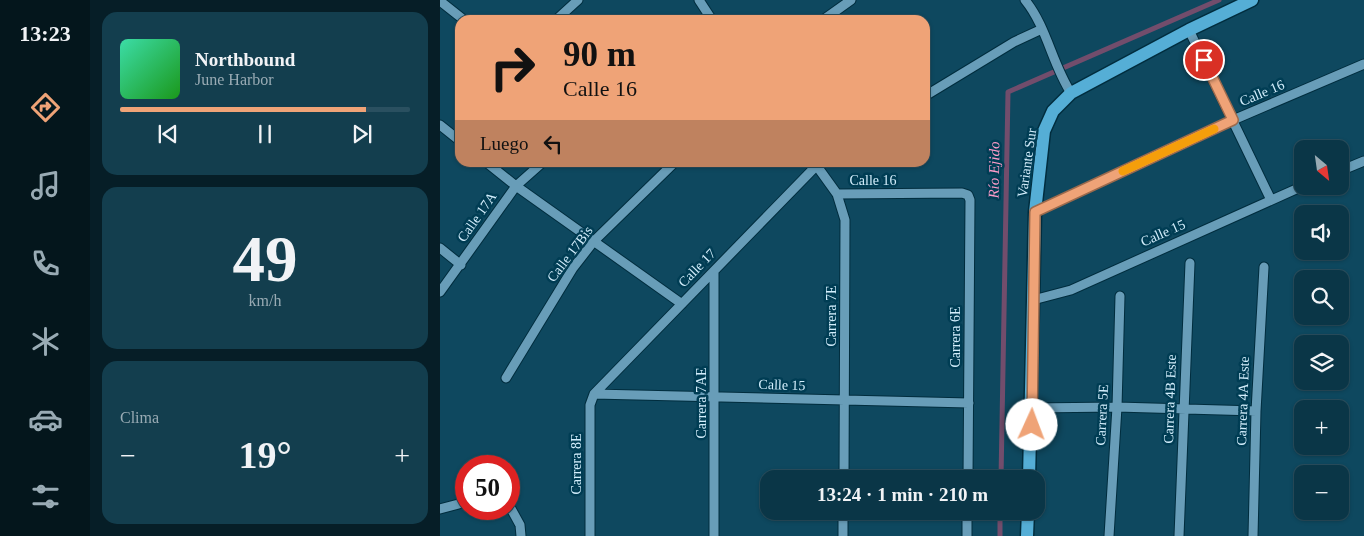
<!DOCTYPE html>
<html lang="es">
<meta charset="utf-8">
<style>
:root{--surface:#0a3647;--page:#133e4e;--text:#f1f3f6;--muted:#99abb4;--line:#2a5060;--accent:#efa377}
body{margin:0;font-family:"Times New Roman",serif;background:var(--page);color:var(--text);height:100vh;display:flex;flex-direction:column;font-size:19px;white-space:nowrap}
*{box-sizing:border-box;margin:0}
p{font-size:16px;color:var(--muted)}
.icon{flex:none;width:28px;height:28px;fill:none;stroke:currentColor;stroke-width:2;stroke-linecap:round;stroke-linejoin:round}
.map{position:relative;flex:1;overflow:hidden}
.details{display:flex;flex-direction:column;gap:12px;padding:12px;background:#061e27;width:350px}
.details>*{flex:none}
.hud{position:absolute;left:15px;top:15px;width:475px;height:152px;border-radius:15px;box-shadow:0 1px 4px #0004,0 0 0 1px var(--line);background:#efa377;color:#111;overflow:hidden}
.needle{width:32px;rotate:151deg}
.tools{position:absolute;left:854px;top:140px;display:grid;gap:10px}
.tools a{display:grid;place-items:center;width:55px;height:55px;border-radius:10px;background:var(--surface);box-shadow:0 1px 4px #0004,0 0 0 1px var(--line);font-size:25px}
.speed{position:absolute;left:15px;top:455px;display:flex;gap:10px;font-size:25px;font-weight:700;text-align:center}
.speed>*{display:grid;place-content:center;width:65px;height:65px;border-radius:50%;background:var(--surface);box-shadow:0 1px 4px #0004,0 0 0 1px var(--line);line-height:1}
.speed .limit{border:8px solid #d22;background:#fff;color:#111}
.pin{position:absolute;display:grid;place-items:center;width:42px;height:42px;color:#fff;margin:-21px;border:2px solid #fff;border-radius:50%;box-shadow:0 1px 5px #0007}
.me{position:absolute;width:55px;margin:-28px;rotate:2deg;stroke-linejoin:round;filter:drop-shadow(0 0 4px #0008)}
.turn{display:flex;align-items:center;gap:18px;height:105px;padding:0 25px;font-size:22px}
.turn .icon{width:65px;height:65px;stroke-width:2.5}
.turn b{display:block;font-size:35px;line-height:42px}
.then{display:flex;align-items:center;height:48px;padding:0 25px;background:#0003;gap:10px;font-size:19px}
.big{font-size:38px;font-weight:700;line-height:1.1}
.details .card{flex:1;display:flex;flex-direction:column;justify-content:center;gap:8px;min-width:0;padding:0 18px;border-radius:15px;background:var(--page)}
.details .dial{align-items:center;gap:0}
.dial b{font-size:65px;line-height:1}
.song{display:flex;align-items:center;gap:15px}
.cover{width:60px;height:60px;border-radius:8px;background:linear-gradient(135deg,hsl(160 70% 55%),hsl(120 70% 35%))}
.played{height:5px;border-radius:2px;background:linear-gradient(90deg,var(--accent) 85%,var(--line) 85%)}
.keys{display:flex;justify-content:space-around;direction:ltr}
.heat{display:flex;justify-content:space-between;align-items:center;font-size:28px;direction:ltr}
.trip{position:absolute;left:320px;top:470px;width:285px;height:50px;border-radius:15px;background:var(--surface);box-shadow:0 1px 4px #0004,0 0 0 1px var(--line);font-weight:700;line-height:50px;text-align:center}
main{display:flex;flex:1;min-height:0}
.tab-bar{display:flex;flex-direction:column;width:90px;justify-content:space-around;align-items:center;background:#04161c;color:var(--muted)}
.tab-bar .icon{width:35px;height:35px}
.tab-bar .active{color:var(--accent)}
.tab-bar b{font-size:22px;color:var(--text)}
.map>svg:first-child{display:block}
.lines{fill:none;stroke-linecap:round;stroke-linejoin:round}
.stream{stroke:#724d6c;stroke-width:5}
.minor-casing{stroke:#012d3e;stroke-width:11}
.major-casing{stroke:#012d3e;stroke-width:15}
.minor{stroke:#689db8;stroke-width:9}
.major{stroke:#55aed6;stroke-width:12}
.route-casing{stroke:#9b6a4d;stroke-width:12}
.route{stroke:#efa377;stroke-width:9}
.slow{stroke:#f59e0b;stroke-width:9}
.labels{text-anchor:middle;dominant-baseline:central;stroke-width:5;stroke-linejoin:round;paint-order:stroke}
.street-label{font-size:14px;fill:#d3eefc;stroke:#003d54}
.water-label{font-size:15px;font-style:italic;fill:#fd9cc9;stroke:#003d54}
</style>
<main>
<nav class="tab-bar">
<b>13:23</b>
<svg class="icon active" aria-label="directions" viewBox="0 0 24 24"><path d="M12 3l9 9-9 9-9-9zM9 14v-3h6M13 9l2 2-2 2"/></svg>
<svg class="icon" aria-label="music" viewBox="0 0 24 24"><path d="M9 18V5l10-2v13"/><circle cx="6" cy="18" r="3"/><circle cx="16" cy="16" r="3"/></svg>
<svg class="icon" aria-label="phone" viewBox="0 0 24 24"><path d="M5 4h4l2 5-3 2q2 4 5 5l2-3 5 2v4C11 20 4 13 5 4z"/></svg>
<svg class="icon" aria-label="climate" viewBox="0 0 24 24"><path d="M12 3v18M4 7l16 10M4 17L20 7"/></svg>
<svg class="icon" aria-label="car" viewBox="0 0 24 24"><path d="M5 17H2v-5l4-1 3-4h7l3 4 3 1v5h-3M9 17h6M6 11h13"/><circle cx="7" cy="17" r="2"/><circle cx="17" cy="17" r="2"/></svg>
<svg class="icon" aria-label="filters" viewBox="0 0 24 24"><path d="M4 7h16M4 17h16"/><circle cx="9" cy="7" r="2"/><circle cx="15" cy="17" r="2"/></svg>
</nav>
<section class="details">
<div class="card">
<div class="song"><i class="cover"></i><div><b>Northbound</b><p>June Harbor</p></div></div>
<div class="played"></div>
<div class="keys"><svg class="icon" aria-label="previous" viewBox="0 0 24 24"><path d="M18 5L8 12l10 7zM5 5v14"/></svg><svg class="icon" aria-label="pause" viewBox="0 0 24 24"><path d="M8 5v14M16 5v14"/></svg><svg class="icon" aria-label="next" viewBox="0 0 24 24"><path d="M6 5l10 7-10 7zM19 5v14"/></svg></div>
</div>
<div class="card dial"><b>49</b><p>km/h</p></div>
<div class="card"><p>Clima</p>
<div class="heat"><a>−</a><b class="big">19°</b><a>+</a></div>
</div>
</section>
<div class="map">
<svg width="924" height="536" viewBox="0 0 924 536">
<rect width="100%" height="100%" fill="#0e485f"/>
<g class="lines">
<path class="stream" d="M561 479 568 92 779 0
M560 536V511"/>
<defs>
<path id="minor" d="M259 0 272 20
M585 0C607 27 612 64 631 93
M0 1 24 20
M116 20 138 0
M383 20 411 0
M749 30 831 200
M485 96 574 42 602 29
M0 125 20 141
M46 162 76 186 242 304
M374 162 397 194 405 220 404 479
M900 171 924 161
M397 194 522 193 528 195 530 200 528 479
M595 212 793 120 924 64
M0 248 21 265
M0 292 76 186 103 162
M593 300 631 290 863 186
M66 378 133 268 154 241 235 162
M154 394 529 403
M592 408 677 407 816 411
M69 505 80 525 81 536
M0 509 26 502
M150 536V405L154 394 380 162
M274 536V271
M403 536V511
M527 536V511
M669 536 677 407 680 296
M739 536 750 263
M813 536 816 411 824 267"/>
<path id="major" d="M589 479 595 212 604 131 613 111 631 93 749 30 812 0
M587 536 588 511"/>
</defs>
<use href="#minor" class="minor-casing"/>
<use href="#major" class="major-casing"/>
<use href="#minor" class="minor"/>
<use href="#major" class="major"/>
</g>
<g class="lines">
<defs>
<path id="route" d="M592 425 595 212 793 120 764 60"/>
</defs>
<use href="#route" class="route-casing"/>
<use href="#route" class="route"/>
<path class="slow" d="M683 171 774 129"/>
</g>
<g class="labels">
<g class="street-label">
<text transform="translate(822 93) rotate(-23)">Calle 16</text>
<text transform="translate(587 163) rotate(-82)">Variante Sur</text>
<text x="433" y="180">Calle 16</text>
<text transform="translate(37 217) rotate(-55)">Calle 17A</text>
<text transform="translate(723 233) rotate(-24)">Calle 15</text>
<text transform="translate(130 254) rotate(-53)">Calle 17Bis</text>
<text transform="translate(257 268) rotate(-46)">Calle 17</text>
<text transform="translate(391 316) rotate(-90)">Carrera 7E</text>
<text transform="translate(515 337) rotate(-90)">Carrera 6E</text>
<text transform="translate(342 385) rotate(2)">Calle 15</text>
<text transform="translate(730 399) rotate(-88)">Carrera 4B Este</text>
<text transform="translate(803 401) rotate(-88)">Carrera 4A Este</text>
<text transform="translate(261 403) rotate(-90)">Carrera 7AE</text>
<text transform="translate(662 415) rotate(-87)">Carrera 5E</text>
<text transform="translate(136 464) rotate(-90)">Carrera 8E</text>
</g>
<g class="water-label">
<text transform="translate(554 170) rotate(-89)">Río Ejido</text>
</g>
</g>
</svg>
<div class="tools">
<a><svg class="needle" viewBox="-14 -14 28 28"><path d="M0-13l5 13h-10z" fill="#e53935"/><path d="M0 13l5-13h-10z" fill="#99abb4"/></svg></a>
<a><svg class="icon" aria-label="sound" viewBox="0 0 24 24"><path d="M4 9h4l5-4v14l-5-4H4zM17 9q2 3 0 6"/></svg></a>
<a><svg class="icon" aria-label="search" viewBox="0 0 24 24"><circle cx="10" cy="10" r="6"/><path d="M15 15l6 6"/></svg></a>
<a><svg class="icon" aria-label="layers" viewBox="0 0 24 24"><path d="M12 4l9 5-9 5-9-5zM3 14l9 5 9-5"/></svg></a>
<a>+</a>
<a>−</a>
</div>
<div class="speed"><div class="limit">50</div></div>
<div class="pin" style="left:764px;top:60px;background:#d93025"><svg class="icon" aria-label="arrive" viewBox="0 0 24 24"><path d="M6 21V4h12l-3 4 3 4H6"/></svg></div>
<svg class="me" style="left:592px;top:425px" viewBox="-20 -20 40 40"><circle r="19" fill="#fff"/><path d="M0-13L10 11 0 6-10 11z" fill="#efa377"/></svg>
<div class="trip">13:24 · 1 min · 210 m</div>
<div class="hud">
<div class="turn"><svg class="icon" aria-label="right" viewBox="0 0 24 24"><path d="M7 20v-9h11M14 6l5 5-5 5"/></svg><div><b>90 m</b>Calle 16</div></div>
<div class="then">Luego<svg class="icon" aria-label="left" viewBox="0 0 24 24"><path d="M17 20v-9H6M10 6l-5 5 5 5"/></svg></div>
</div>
</div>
</main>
